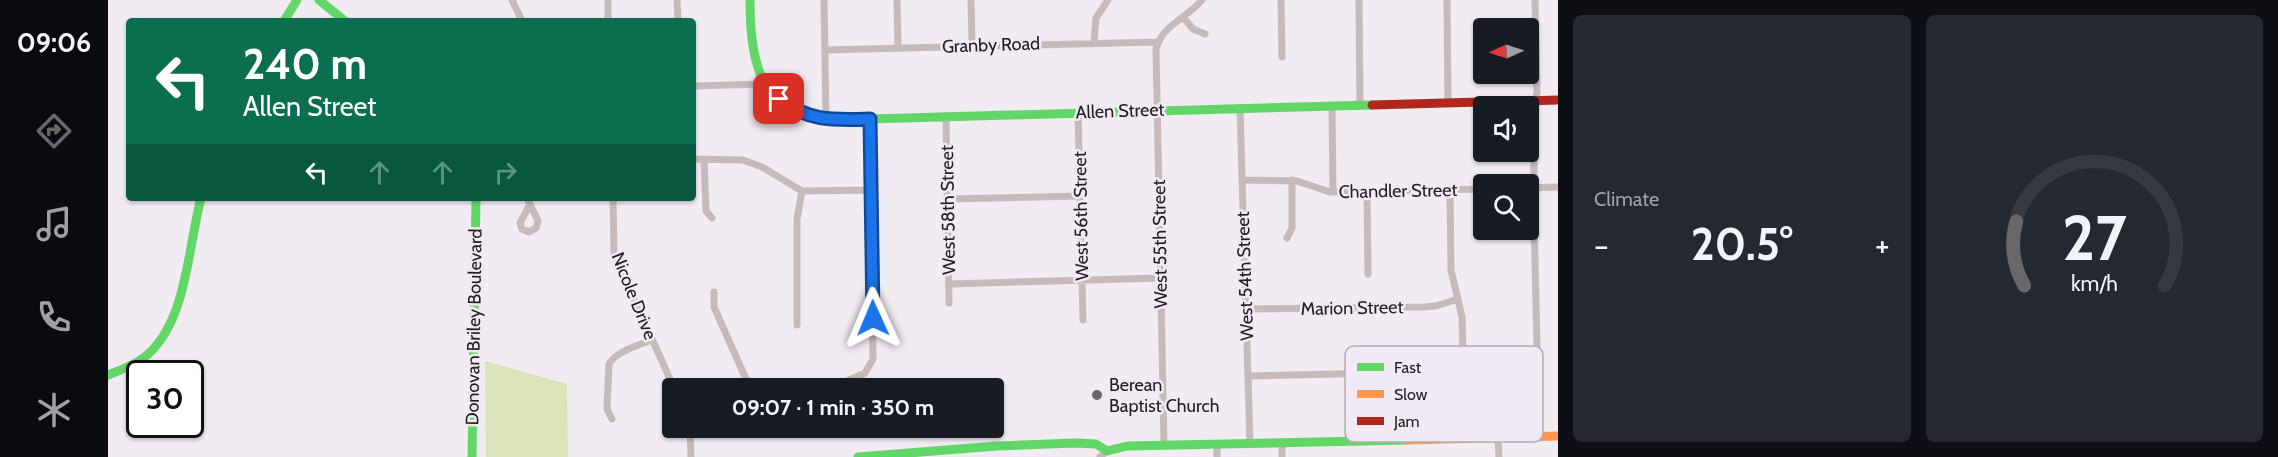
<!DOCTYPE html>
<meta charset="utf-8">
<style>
:root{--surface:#171b24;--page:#242831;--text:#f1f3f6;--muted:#9ea1a6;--line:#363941;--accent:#6a676b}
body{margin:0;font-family:Cabin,sans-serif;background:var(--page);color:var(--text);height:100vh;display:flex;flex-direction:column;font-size:22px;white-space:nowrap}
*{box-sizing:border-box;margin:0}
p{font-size:20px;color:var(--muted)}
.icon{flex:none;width:33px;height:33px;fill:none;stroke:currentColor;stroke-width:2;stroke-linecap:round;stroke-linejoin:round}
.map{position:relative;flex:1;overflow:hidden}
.drawer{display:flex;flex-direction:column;gap:15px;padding:15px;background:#0d0f14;width:720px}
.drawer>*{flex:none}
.top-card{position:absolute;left:18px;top:18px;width:570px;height:183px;border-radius:6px;box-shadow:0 2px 4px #0004;background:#0b6e4f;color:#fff;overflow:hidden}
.needle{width:39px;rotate:267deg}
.fabs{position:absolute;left:1365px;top:18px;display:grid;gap:12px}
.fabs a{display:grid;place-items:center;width:66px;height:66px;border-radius:6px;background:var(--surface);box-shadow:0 2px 4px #0004;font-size:30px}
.speed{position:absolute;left:18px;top:360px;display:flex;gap:12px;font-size:30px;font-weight:700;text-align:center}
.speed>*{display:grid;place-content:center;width:78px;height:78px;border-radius:50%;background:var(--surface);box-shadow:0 2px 4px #0004;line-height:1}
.speed .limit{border:3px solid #111;border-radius:9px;background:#fff;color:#111}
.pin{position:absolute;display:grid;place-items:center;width:51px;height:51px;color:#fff;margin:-26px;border-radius:12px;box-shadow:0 3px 9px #0006}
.me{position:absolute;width:66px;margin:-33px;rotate:359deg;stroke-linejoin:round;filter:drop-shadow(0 0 4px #0008)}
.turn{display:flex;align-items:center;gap:21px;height:126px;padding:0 18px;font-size:27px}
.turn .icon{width:78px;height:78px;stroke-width:2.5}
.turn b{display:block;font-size:42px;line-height:51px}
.lanes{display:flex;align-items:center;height:57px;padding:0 18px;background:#0003;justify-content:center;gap:30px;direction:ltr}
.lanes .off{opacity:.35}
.big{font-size:45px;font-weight:700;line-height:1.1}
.drawer .tile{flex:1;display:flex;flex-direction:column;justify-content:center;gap:9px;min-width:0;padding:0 21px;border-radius:9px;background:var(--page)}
.drawer .dial{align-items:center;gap:0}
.dial svg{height:156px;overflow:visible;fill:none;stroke:var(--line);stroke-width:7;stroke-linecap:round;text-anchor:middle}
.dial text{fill:var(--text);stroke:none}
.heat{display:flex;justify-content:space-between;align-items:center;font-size:33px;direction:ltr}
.drawer .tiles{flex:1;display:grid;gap:15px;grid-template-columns:repeat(2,1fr)}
.trip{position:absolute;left:554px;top:378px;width:342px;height:60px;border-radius:6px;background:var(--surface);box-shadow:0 2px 4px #0004;font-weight:700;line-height:60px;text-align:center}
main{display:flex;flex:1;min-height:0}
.tabs{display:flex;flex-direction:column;width:108px;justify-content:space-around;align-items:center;background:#090b0e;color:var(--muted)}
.tabs .icon{width:42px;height:42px}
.tabs .current{color:var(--accent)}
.tabs b{font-size:27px;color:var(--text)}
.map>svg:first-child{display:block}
.green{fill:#dbe3ba}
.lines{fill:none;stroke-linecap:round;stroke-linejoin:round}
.street{stroke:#c7babb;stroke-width:7}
.fast{stroke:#63d668;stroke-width:9}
.slow{stroke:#ff974d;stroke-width:9}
.jam{stroke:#b3261e;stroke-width:9}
.route-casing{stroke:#114b97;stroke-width:15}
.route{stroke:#1a73e8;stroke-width:10}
.poi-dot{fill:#6a676b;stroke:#f1eaf4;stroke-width:2}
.labels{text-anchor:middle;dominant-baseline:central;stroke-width:5;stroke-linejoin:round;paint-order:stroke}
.street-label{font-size:18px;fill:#222023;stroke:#f1eaf4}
.poi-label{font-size:18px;fill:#222023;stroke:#f1eaf4;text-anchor:start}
.key{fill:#f1eaf4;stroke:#b3adb5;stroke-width:1.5}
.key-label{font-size:16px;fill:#222023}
</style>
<main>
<nav class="tabs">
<b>09:06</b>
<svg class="icon current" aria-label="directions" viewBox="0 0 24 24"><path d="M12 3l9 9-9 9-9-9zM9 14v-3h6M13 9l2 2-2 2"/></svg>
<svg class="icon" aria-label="music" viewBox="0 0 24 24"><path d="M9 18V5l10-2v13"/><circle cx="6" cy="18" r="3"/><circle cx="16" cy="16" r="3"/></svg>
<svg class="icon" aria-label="phone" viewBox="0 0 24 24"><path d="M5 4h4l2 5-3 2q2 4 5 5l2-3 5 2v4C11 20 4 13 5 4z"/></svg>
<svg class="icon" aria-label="climate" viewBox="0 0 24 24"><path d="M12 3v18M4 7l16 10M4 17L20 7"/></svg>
</nav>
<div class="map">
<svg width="1450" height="457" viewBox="0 0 1450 457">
<rect width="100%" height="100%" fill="#f0ecf2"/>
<path class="green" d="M377 361 459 384 460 457H378Z"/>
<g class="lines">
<path class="street" d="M404 0 414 21
M500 0V21
M569 0 570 21
M716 0 718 119
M789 0 790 48
M863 0 864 45
M1173 0 1174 57
M1251 0 1252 106
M1339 0 1340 104
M1427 0 1429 93 1426 104V215L1431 437
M1075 17 1085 29 1097 34
M986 42 988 18 1000 0
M717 50 1049 42
M585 86 657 84
M1224 106 1225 192
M1132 108 1142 444
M970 112 975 320
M838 116 841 303
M585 159 635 160 654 167 694 191 763 190
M596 159 598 211 604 218
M1134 180 1189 181 1222 192 1376 189
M1420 188 1450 187
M1342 189 1343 270 1354 317 1357 439
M1259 191 1260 274
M419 198 430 221 428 228 421 232 414 229 412 223 422 204
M505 198 506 254 566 388
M840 199 972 196
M1179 238 1184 228V180
M841 284 1053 278
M606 292V307L642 388
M1138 309 1317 307 1328 306 1350 299
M689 325V219L694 191
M1140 376 1356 371
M723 388 757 373 765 359 762 119
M504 419 499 409 501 364C509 351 529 346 543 340
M582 428 583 457
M1390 438 1391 457
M1174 443V457
M1056 445 1048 49C1054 25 1079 18 1094 0
M1109 445V457
M992 457 999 451"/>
<path class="fast" d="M211 0 237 21
M642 0C642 49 647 106 706 118 724 122 744 119 762 119L1264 105
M176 21 189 0
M0 375C17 368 35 362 47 347 79 311 81 243 93 198
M364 457 368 198
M750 457 889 446 967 443 988 444 999 451 1019 446 1299 440"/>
<path class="slow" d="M1299 440 1450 436"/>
<path class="jam" d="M1264 105 1450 100"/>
</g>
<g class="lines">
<defs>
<path id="route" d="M671 99C702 122 725 120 762 119L765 318"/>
</defs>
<use href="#route" class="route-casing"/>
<use href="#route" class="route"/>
</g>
<circle class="poi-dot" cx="989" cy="395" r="6"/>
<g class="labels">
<g class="street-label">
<text transform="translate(883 45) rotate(-2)">Granby Road</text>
<text transform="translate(1012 111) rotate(-2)">Allen Street</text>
<text transform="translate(1290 191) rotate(-1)">Chandler Street</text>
<text transform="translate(840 210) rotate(-91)">West 58th Street</text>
<text transform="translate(973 216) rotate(-91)">West 56th Street</text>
<text transform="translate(1052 244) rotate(-91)">West 55th Street</text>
<text transform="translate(1137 276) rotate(-92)">West 54th Street</text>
<text transform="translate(526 296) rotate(68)">Nicole Drive</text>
<text transform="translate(1244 308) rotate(-1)">Marion Street</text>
<text transform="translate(366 327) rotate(-89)">Donovan Briley Boulevard</text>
</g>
<g class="poi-label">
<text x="1001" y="385">Berean<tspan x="1001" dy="21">Baptist Church</tspan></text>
</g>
</g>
<rect x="1237" y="346" width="198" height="96" rx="9" class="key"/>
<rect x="1249" y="363" width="27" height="8" fill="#63d668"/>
<rect x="1249" y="390" width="27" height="8" fill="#ff974d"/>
<rect x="1249" y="417" width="27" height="8" fill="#b3261e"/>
<g class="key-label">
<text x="1286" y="373">Fast</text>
<text x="1286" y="400">Slow</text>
<text x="1286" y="427">Jam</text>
</g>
</svg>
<div class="fabs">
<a><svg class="needle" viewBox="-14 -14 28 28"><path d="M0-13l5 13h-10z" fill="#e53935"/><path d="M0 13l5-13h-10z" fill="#9ea1a6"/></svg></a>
<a><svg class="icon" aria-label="sound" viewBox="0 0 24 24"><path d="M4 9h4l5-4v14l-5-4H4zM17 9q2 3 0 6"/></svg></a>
<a><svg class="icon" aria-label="search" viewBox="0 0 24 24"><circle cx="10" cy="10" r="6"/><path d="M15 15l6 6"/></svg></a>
</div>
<div class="speed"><div class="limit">30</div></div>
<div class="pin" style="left:671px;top:99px;background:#d93025"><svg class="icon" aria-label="arrive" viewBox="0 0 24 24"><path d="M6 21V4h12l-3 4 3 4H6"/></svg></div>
<svg class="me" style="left:765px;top:318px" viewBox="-20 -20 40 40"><path d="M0-17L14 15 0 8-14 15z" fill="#1a73e8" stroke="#fff" stroke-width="4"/></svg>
<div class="trip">09:07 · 1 min · 350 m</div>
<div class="top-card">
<div class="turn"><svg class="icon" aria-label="left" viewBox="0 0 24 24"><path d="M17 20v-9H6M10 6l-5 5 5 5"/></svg><div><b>240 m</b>Allen Street</div></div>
<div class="lanes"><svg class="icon" aria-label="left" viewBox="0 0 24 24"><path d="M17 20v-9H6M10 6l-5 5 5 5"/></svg><svg class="icon off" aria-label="ahead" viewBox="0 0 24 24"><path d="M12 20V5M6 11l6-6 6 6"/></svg><svg class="icon off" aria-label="ahead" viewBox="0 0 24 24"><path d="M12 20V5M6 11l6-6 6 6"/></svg><svg class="icon off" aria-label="right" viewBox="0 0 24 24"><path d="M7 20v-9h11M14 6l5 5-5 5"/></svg></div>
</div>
</div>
<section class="drawer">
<div class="tiles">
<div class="tile"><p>Climate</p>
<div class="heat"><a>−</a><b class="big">20.5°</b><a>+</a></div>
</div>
<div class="tile dial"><svg viewBox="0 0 100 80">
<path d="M14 69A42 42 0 1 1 86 69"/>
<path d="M14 69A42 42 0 0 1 10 36" stroke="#6a676b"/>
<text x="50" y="56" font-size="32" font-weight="700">27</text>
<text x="50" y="72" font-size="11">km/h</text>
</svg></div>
</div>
</section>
</main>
